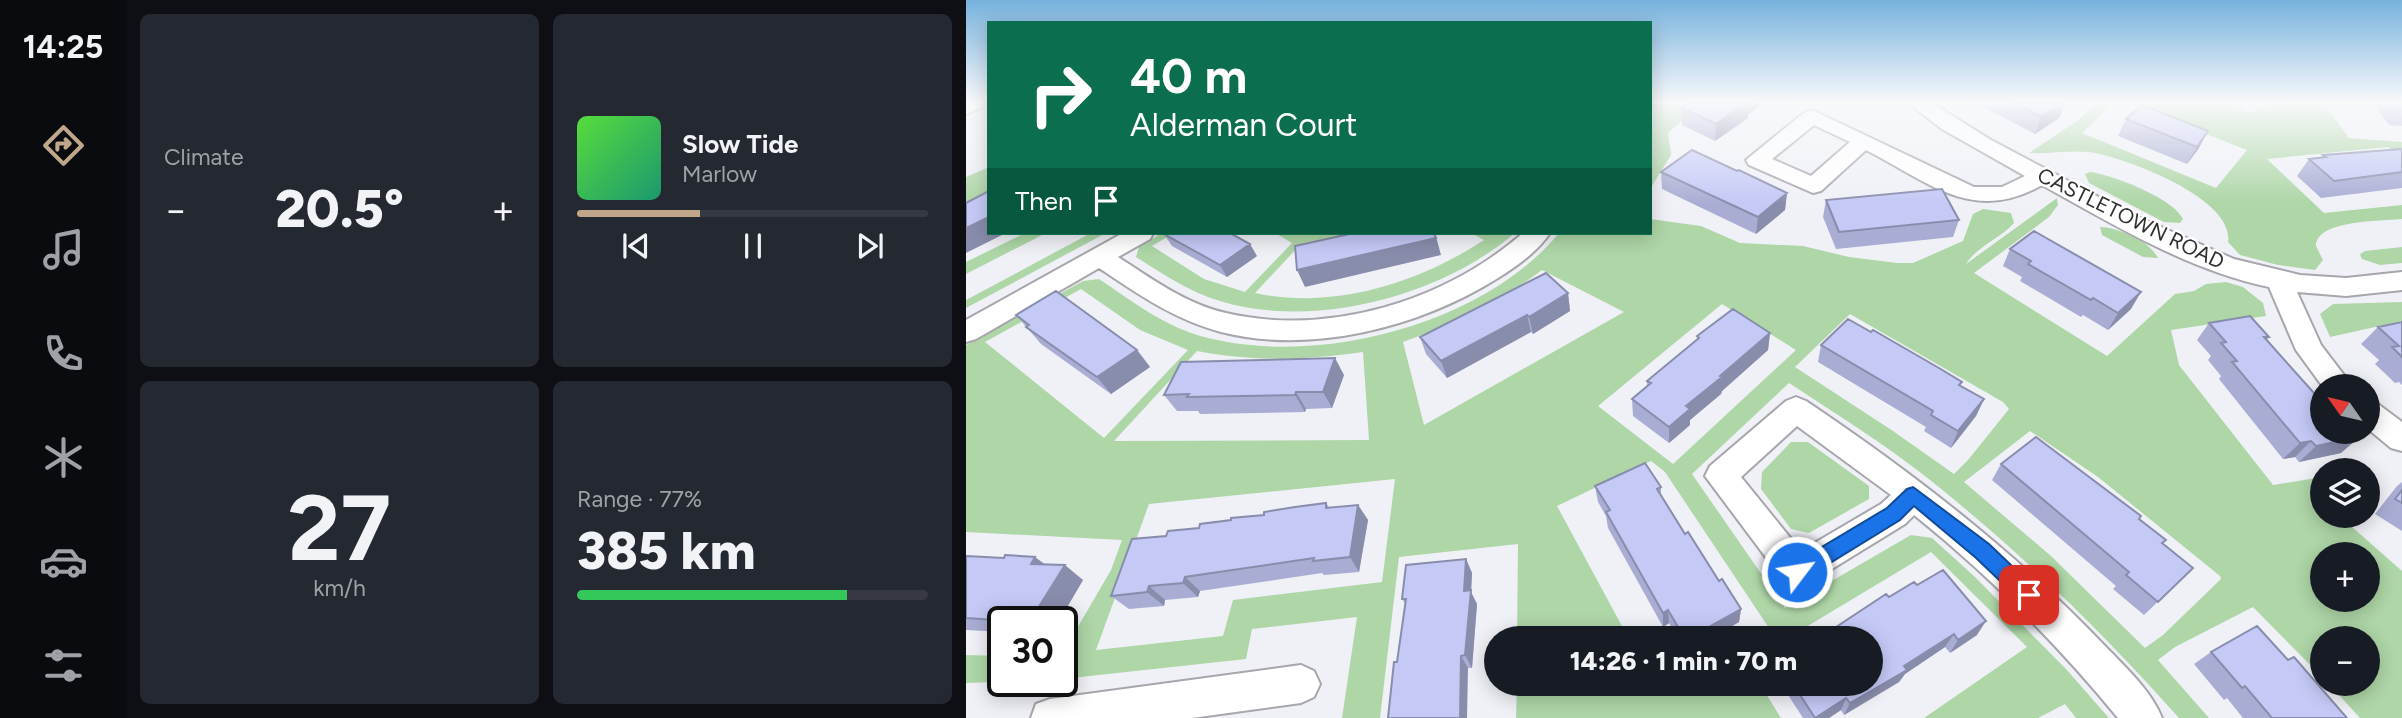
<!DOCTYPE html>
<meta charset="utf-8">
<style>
:root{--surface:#171b24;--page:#242831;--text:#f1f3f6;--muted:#9ea1a6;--line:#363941;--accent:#c0a68a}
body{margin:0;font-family:Figtree,sans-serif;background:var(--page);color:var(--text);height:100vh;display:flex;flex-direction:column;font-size:26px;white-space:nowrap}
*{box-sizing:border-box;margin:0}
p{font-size:23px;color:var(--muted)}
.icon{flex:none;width:38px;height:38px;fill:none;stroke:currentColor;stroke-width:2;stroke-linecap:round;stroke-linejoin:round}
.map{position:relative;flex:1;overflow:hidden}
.panel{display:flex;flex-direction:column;gap:14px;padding:14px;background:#0d0f14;width:840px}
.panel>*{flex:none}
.top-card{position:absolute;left:21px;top:21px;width:665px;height:214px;border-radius:0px;box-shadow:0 4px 18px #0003;background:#0b6e4f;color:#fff;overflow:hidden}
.needle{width:46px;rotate:304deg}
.tools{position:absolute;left:1344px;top:374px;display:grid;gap:14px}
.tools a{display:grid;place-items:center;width:70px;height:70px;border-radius:50%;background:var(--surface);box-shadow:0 4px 18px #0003;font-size:35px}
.speed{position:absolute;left:21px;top:606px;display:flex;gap:14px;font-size:35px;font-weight:700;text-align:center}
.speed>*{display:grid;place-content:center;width:91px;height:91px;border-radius:50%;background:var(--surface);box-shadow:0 4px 18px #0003;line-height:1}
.speed .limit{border:4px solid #111;border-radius:10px;background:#fff;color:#111}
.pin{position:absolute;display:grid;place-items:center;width:60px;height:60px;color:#fff;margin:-30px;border-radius:14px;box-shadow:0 4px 10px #0006}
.me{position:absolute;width:77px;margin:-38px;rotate:59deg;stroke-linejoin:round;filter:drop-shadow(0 0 5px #0008)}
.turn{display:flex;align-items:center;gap:24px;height:147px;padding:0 28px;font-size:32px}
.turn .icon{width:91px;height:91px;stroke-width:2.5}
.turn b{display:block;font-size:49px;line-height:60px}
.then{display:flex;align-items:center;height:66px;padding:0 28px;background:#0003;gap:14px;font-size:26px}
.big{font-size:52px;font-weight:800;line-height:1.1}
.panel .tile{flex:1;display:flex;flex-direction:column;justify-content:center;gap:10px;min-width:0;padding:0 24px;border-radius:10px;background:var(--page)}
.panel .dial{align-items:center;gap:0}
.dial b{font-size:91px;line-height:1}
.song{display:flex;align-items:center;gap:21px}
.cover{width:84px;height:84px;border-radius:10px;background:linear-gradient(135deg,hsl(110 70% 55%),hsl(160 70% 35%))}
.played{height:7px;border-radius:4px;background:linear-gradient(90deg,var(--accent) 35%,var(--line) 35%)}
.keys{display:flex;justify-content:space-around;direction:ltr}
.heat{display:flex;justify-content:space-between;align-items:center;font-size:38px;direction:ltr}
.charge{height:10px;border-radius:5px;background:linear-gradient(90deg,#34c759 77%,var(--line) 0)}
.panel .tiles{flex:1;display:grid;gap:14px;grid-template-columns:repeat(2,1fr)}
.trip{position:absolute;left:518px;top:626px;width:399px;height:70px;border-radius:35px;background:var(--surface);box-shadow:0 4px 18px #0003;font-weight:800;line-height:70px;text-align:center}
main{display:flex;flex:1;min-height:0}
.menu{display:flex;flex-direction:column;width:126px;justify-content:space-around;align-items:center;background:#090b0e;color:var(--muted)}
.menu .icon{width:49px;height:49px}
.menu .on{color:var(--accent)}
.menu b{font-size:32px;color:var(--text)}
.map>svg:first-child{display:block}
.green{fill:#aed6a7;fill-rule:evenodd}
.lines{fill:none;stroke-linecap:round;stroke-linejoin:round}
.street-casing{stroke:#a6a6ac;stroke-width:4}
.street{fill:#fff;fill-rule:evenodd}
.wall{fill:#a9add4}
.shaded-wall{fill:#898dac}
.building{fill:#c4c9f6;stroke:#898dac;stroke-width:2}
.route{fill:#1a73e8;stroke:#114b97;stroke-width:2}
.labels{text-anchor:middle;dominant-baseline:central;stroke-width:5;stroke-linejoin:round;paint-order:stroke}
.street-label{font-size:21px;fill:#303032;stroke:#fff}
</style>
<main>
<nav class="menu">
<b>14:25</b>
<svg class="icon on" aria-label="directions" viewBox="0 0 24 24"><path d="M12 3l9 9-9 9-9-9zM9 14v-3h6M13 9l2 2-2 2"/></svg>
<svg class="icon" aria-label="music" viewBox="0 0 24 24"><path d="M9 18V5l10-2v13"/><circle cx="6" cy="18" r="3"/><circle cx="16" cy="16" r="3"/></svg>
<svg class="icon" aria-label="phone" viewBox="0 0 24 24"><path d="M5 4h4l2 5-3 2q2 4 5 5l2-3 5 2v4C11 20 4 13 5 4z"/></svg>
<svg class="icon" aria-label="climate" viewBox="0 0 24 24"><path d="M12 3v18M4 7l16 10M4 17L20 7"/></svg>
<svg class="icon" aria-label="car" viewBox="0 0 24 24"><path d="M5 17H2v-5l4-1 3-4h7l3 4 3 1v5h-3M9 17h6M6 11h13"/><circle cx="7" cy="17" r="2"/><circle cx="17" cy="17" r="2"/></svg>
<svg class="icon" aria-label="filters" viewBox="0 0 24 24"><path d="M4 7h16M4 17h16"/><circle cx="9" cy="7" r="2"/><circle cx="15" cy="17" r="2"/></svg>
</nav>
<section class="panel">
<div class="tiles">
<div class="tile"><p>Climate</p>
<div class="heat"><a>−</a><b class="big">20.5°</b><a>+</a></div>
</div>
<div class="tile">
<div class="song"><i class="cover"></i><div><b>Slow Tide</b><p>Marlow</p></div></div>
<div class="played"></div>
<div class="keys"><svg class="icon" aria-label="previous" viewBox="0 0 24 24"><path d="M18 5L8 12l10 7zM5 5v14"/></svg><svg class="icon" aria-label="pause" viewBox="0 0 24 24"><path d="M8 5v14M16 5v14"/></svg><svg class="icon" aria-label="next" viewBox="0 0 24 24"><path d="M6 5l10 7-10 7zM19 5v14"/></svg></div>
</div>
<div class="tile dial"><b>27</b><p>km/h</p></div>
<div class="tile"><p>Range · 77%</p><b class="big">385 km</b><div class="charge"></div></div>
</div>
</section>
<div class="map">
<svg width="1436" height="718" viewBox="0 0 1436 718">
<rect width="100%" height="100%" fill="#f0f1f7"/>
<path class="green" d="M684 103H736L702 133 705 155 684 189Z
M1131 103H1148L1116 133 1250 188 1281 150 1161 103H1267L1284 113 1308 103H1358L1383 138 1436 142V158L1422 147 1301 159 1358 213 1436 205V219C1415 221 1350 220 1350 246L1357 260 1349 270 1312 265 1274 255 1262 242C1269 198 1158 157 1123 152 1103 150 1084 154 1063 153L1111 121Z
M23 167V201L0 211V177Z
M1124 172C1147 175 1207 198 1217 219L1214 223 1198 222 1123 183 1119 174Z
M1091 198 1092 205 1083 217 1008 273 1141 356 1209 294 1228 291 1240 284 1260 282 1277 287 1297 303 1300 316 1205 330 1213 365 1307 485 1356 477V516H1378L1377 519 1436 571V718H1394L1363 684H1402V639H1356V677L1287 607 1209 647 1192 660 1243 718H1213C1135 630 1051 549 959 476 915 442 869 413 823 383L726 474 819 608 945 535 966 538 1009 577 1100 669 1143 718H1110L1099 704 1072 718H958L1061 647 965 552 820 639H792L805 631 699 472 685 461 591 506 663 639H551L552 544 433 557 414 718H376L391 617 286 629 280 659 96 679V654L145 570 156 540 0 532V345L117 281 133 279C163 299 191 321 225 333 340 371 516 327 593 233H684V219L735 226 774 243 837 246 883 257 931 263H947L997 241 1007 214 1017 209 1045 213 1048 223C1034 239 1011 246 1000 264ZM576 270 658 312 458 425 437 342C487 325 534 302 576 270ZM115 289 174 330 222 350 138 438 19 342ZM756 304 830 350 707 464 632 406ZM884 314 1037 402 1043 409 1002 460 988 474 927 431 829 367ZM231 351C288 362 340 360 397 352L403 440 148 441ZM1064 431 1132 477 1254 576 1255 579 1197 635 1179 648 1085 556 998 482ZM429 479 416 582 267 600 257 636 130 650 183 504ZM1356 555H1402V600H1356Z
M1134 227C1153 228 1183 240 1192 258L1177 257 1136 235Z
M59 233H80L0 274V262Z
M125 233H140L0 308V300Z
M196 233H208L186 246 238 279 279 292 326 243 309 233H386L334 245 289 293C367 310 453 283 518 240L505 233 526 235 549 233C475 296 349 330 254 301 223 292 197 274 170 257L173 247Z
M1436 247V263L1414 265 1396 259 1394 254 1399 251Z
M1436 302V321L1364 337 1354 314 1367 304Z
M825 442H842L903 486V499L843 533 825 529 795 489 796 472Z
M0 655 37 656V681H63L0 683Z
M551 684H688L695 696 715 684H794L815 718H550Z"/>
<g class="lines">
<defs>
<path id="street" d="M0 103H20L17 107 0 114Z
M942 103H966L1025 140 1161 212 1268 259 1334 275 1380 278 1436 272V290L1380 296 1331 292 1355 345 1387 387H1357L1330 350 1303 287C1222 270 1148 225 1076 185 1007 225 961 181 900 150L855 191 847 193 783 165 780 160 839 112 846 110 1008 187H1036L1059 176 976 129ZM848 125 884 142 845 176 806 159Z
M157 233H187L184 239 152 257C186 279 220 304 260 313 363 337 479 301 557 233H584C572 251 550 267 532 278 454 327 346 355 255 332 209 320 172 294 133 268L10 339 0 342V320Z
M830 397 840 401C947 473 1048 551 1137 644 1158 666 1185 690 1196 718H1152C1091 644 1023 575 948 515L939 524 843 583 831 588 819 583 739 476 744 466 820 401ZM831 426 925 495 915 504 835 551 775 477Z
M1402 400 1412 404 1436 422V451L1425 448 1402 429Z
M335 665 348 671 354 684 348 697 335 703 226 718H65L70 704 84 699Z"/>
</defs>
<use href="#street" class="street-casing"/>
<use href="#street" class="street"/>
</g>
<path class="wall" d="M1010 103H1099L1093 118 1069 134Z
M1409 103H1436V126L1423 125 1408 105Z
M716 108 782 115V118L749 141 716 125Z
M1160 119 1233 148 1221 164 1152 136Z
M1436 149V188L1355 198 1331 176 1343 159 1355 158 1357 155Z
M771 171 821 193 819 210 790 234 696 189 695 172Z
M860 200 993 220 987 237 870 249 857 217Z
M198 234 291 256 261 277 206 246Z
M1044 249 1165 309 1142 330 1117 315 1115 317 1054 281 1056 277 1037 266Z
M602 293 604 311 567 334 565 332 481 378 460 354 454 337Z
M50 315 171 350 184 367 145 394 75 344Z
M1436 322V385L1433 382 1429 383 1409 364 1413 360 1395 344 1412 327Z
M1243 323 1303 337 1301 340 1356 432 1393 437 1375 453 1333 462 1329 457 1317 459 1253 379 1255 376 1242 360 1245 356 1231 340Z
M804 333 802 350 756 391 755 394 724 420V425L703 443 667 416 666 399 681 386V381L731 339V336Z
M855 345 994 386 1018 399 1010 416 985 448 958 431 960 427 852 362Z
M378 375 366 408 340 409 339 412 234 414 232 411H211L198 395Z
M1035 464 1173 519 1197 543 1227 568 1178 615 1147 589 1150 586 1026 480Z
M1436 482V531L1409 514 1431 486Z
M629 486 695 487V495L719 534 753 581 775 609 773 622 744 639H712L703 623 697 627 642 528 640 516 632 502Z
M360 503 363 507 392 505 402 520 393 572 358 575 356 573 234 591 232 597 199 600 198 606 163 609 145 596 200 536 233 528Z
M0 556 79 564 117 580 93 621H37V632L0 630Z
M500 559 506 573 505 592 511 604 506 668H502L440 605 436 599Z
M951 585 1011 635 984 653 979 647 939 674 933 682 878 715 875 710 863 718H837L815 684H905L923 597Z
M1245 652 1322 660 1381 718H1277L1261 698 1258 700 1228 664Z"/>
<path class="shaded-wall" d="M779 103H797L782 115V118L749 141 750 124Z
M1097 103H1099L1093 118 1069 134 1075 117Z
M1242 131 1233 148 1221 164 1231 147Z
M821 193 819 210 790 234 792 217Z
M23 217V233H40L0 253V228Z
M469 233 475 255 339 287 331 270Z
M284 244 291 256 261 277 254 265Z
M1175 292 1165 309 1142 330 1152 313Z
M602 293 604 311 567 334 563 317Z
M561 315 565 332 481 378 475 361Z
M804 333 802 350 756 391 755 394 724 420V425L703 443V427L720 406Z
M171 350 184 367 145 394 131 377Z
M369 358 378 375 366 408 357 392Z
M330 392 340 409 339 412 329 395Z
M1018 399 1010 416 985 448 992 431Z
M1393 437 1375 453 1333 462 1350 446Z
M1345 441 1329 457 1317 459 1334 443Z
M392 505 402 520 393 572 384 557Z
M69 557 88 571 65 564Z
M500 559 506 573 505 592 511 604 506 668 499 655 498 591Z
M99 565 117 580 93 621H64Z
M219 577 234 591 232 597 217 583Z
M183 586 199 600 198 606 181 592Z
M775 609 773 622 744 639H721Z
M702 610 703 623 697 627V613Z
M1020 621 1011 635 984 653 992 640Z
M988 634 979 647 939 674 933 682 878 715 884 703 938 666Z
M495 656 502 668 501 718H494Z
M880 698 875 710 863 718H850Z"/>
<path class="building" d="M723 103H779L750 124 716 108Z
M1048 103H1097L1075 117Z
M1176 105 1242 131 1231 147 1160 119Z
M1436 149V172L1368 181 1343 159 1360 157 1357 155Z
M726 150 771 171 773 170 821 193 792 217 695 172Z
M976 189 993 220 873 232 860 200Z
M23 191V217L0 228V203Z
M1068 231 1175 292 1152 313 1127 298 1125 300 1062 264 1065 261 1044 249Z
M200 233H264L284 244 254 265 198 234Z
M388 233H468L470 238 331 270 329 246Z
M580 273 602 293 563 317 561 315 475 361 454 337Z
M90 291 171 350 131 377 60 327 63 325 50 315Z
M767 309 804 333 754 376 756 377 720 406 724 409 703 427 666 399 685 383 681 381 733 338 731 336Z
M1284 316 1303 337H1298L1356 402V432H1388L1393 437 1350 446 1345 441 1334 443 1266 362 1271 361 1255 343 1260 342 1243 323Z
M882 319 905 332 907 330 973 368 996 382 993 385 1018 399 992 431 965 415 967 411 855 345Z
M1436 322V357L1426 347 1433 346 1412 327Z
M369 358 357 392H330L329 395 221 397 223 394 198 395 215 362Z
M1070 437 1175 516 1173 519 1200 540 1196 543 1227 568 1192 602 1160 575 1163 572 1035 464Z
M679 463 695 487 691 489 719 534 722 532 753 581 756 579 775 609 721 639H719L702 610 697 613 640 512 644 510 629 486Z
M1436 490V503L1429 499Z
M360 503V508L392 505 384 557 347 561 348 558 219 577 217 583 183 586 181 592 145 596 166 539 200 536 202 531 233 528 234 524 265 520V518L298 515V512L329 507Z
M39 555 69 557 65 564 99 565 64 621H45L0 618V556L38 558Z
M500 559 498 591 505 590 499 655 495 656 494 718H422L428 662H431L440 599H436L440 565Z
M977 570 1020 621 992 640 988 634 938 666 941 670 884 703 880 698 849 718 827 684H905V639H852L920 594 923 597 948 582 951 585Z
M1291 626 1322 660 1328 657 1381 718H1306L1279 686 1276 688 1245 652Z"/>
<linearGradient id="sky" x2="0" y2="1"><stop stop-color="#77b2dd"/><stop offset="0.5" stop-color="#f8f9fb"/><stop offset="1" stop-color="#f8f9fb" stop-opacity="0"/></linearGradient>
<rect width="1436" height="204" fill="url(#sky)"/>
<path class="route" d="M947 487 1023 544 1070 589 1073 595 1070 602 1063 605 1056 602 1009 557 948 506 934 520 838 579 831 581 824 579 821 572 824 566 921 508 941 489Z"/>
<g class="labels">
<g class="street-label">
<text transform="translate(1165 218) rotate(26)">CASTLETOWN ROAD</text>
</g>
</g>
</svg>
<div class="tools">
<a><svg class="needle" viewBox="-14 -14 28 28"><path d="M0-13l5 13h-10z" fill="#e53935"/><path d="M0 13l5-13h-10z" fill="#9ea1a6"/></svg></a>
<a><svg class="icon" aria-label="layers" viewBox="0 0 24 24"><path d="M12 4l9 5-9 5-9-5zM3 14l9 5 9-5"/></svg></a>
<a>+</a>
<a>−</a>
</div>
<div class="speed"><div class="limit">30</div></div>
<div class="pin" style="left:1063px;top:595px;background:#d93025"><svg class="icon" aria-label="arrive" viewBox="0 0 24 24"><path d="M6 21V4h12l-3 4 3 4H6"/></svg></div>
<svg class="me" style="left:831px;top:572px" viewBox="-20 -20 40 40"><circle r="17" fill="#1a73e8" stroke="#fff" stroke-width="3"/><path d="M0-11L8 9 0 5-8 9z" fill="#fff"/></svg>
<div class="trip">14:26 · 1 min · 70 m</div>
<div class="top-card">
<div class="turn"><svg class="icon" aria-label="right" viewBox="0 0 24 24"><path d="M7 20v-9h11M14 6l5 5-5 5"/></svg><div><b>40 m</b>Alderman Court</div></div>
<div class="then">Then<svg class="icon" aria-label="arrive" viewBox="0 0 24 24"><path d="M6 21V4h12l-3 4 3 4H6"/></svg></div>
</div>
</div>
</main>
